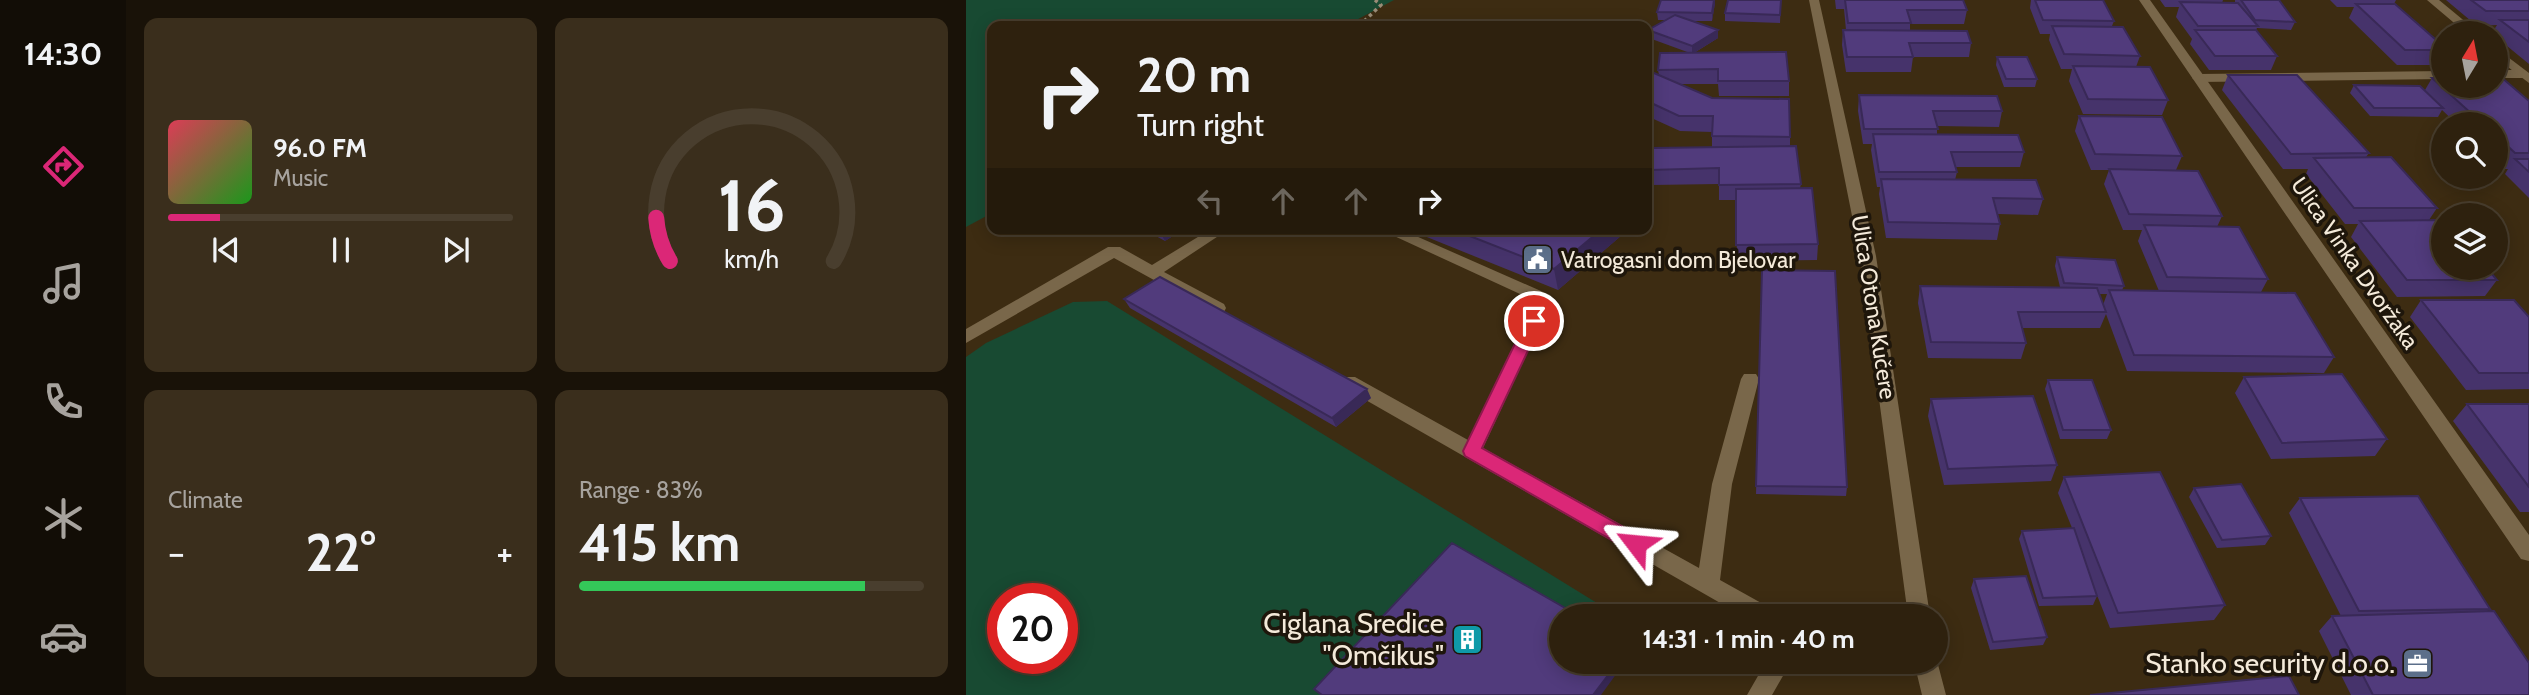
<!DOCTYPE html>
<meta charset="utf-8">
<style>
:root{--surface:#2e210e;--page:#3a2e1c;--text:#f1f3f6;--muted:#a7a39e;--line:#493e2e;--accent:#db2777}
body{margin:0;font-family:Cabin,sans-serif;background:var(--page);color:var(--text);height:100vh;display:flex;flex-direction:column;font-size:26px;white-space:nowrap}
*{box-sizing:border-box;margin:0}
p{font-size:23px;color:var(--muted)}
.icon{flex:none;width:38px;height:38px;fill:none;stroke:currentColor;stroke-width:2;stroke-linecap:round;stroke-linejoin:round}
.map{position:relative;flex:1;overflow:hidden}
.side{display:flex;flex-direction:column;gap:18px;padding:18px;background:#191208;width:840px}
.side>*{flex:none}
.hud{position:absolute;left:21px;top:21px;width:665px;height:214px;border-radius:14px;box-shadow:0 4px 18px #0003,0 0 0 2px var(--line);background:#2e210e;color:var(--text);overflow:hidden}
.needle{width:46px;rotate:10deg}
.controls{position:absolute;left:1465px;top:21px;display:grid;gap:14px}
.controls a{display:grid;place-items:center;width:77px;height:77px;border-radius:50%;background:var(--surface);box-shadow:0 4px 18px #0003,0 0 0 2px var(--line);font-size:35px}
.speed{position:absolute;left:21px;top:583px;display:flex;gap:14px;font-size:35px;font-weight:700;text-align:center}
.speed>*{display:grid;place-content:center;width:91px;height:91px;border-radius:50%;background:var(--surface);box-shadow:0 4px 18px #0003,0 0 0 2px var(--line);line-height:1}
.speed .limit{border:10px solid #d22;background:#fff;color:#111}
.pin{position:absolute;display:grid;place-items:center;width:60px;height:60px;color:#fff;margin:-30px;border:4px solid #fff;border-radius:50%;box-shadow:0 2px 7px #0007}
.me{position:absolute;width:77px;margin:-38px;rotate:299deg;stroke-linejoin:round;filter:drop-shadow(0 0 5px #0008)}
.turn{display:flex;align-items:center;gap:24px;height:147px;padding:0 35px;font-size:32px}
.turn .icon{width:91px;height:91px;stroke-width:2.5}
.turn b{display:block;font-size:49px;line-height:60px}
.lanes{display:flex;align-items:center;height:66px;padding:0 35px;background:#0003;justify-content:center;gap:35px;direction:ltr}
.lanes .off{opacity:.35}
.big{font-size:52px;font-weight:700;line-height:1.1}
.side .card{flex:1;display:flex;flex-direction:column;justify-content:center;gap:10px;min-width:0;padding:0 24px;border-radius:14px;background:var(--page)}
.side .dial{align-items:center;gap:0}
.dial svg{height:182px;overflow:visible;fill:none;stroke:var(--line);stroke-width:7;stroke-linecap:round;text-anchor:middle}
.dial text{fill:var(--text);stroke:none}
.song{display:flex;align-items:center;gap:21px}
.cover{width:84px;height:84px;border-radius:10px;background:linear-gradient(135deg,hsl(350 70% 55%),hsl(120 70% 35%))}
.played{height:7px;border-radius:4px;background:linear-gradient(90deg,var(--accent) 15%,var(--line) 15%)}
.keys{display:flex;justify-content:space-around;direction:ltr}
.heat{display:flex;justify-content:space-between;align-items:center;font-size:38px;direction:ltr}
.charge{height:10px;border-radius:5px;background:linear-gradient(90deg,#34c759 83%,var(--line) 0)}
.side .tiles{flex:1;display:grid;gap:18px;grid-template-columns:repeat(2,1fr)}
.trip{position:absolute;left:583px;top:604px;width:399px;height:70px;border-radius:35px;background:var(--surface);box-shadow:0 4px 18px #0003,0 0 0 2px var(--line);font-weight:700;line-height:70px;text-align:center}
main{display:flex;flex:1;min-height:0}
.tab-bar{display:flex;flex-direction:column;width:126px;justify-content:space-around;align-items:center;background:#120d06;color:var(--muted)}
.tab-bar .icon{width:49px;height:49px}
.tab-bar .current{color:var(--accent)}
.tab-bar b{font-size:32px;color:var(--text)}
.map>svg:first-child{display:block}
.green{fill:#184a32;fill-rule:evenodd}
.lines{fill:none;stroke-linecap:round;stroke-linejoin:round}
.path{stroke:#9a8c77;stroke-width:3.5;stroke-dasharray:3.5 3.5;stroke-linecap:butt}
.service{fill:#79674a;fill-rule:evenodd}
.minor{fill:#79674a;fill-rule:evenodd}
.wall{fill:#46336b;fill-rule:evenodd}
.shaded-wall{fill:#392957}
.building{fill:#513b7c;stroke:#392957;stroke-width:2}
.route{fill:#db2777;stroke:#8e194d;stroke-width:2}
.labels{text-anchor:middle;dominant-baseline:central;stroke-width:7;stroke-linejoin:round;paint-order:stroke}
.poi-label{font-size:23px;fill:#f4eada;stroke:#1e160b;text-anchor:start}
.street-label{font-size:23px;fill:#f4eada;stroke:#1e160b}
.near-poi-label{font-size:28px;fill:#f4eada;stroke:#1e160b;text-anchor:end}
</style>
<main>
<nav class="tab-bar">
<b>14:30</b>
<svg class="icon current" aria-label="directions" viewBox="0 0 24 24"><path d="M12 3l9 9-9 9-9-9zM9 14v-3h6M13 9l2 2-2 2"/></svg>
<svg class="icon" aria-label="music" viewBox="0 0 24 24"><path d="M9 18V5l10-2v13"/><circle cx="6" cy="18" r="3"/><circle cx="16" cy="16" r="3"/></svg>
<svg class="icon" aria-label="phone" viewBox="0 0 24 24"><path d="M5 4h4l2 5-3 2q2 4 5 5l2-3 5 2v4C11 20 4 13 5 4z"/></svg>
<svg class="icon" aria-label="climate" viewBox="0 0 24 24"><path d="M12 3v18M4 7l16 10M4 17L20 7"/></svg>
<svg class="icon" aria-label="car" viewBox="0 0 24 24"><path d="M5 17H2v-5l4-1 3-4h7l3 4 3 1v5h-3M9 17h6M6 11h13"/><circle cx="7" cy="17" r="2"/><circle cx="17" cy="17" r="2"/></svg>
</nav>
<section class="side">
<div class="tiles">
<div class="card">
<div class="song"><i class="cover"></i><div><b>96.0 FM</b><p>Music</p></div></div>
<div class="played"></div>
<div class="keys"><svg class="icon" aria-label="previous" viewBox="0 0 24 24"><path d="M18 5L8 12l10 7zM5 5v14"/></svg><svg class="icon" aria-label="pause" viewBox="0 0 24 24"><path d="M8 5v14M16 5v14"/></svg><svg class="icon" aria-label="next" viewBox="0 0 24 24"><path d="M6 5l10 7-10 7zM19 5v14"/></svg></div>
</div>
<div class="card dial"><svg viewBox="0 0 100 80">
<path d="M14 69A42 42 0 1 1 86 69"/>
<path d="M14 69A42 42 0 0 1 8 50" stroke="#db2777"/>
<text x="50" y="56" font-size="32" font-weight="700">16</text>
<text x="50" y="72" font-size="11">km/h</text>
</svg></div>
<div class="card"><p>Climate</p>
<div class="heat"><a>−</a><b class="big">22°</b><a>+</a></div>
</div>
<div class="card"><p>Range · 83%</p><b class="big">415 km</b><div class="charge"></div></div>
</div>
</section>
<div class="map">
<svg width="1563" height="695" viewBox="0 0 1563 695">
<rect width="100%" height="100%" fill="#3d2c12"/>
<path class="green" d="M0 0H428L379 26H26V213L0 227Z
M141 301 652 616H595V662L635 695H0V357L20 343 107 302ZM37 598H96V658H37Z"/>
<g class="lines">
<path class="path" d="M393 26 415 5 409 0"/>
<path class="service" d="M1530 70H1557L1563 74 1557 78H1530Z
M1477 71V79L1232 82 1226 78 1232 74Z
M245 229H263L198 272 258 304 260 308 258 312H246L148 258 0 343V329L142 247H154L186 265Z
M413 229H434L584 295 586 299 517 448 733 568 746 484 775 379 778 374H790L793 379 766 484 754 580 806 609 809 616H777L377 387 374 382 377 377H389L502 440 569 301Z
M800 662H825L806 695H781Z"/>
<path class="minor" d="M843 0H853L910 256 964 616H942L894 256Z
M1173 0H1184L1563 535V561L1555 559Z
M1461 0H1473L1513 33H1500Z
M1530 48 1563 73V83L1530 58Z
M970 657 980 695H956L948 662H970Z"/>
</g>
<path class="wall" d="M815 0 814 23 759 21V13Z
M869 0H997L1001 10 998 24H944V30L1005 43 1003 57H947L945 72H880L876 45 877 30H880L878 9H870Z
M1065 0H1137L1148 21 1146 26 1174 56 1170 67 1202 100 1196 115 1117 114 1103 81 1106 69H1095L1083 40 1084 34H1074L1064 8Z
M1194 0H1257L1256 3 1269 2V0H1313L1329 22 1325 30 1291 28 1290 30 1311 56 1305 70H1243L1224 44 1226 39 1210 17 1213 7H1199Z
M1364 0H1430L1428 4 1477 46V58L1473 65H1431L1383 18 1388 7H1371Z
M1480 0H1563V64L1530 37V33H1526L1531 25 1511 26Z
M749 3 746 21H726L752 30V38L728 53 823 81V96H753L752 84H714L824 137V146L835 184 834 188 852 244 851 260 771 261 770 200H753V184L685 185 684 170 746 147V132L714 131 681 116V70L693 75 692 70 724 53 683 38 682 30 700 20H692L691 12Z
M1031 57 1071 79 1069 87H1038L1030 65Z
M1262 75 1403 153 1400 157 1471 208 1463 220 1531 280 1519 296 1431 297 1385 237 1392 224H1379L1340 174 1342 169H1317L1256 90Z
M1466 78 1563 101V198L1539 174 1542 169H1539L1530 160V124H1491L1476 110 1472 117 1404 116 1384 93 1388 85 1459 90Z
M893 95 1036 111 1033 127 971 126V135L1058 152 1054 167H989L991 172 989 180 1077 199 1072 215 1032 214 1034 224 1031 240 920 238 913 194 914 187H911L905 150 906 144H897L892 111Z
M1113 116 1216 156 1210 170 1256 216 1251 227 1302 279 1295 292 1368 357 1358 373 1161 371 1140 314 1134 328H1056L1060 343 1055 359 962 358 952 303 954 286 1094 287 1089 266 1091 257 1158 286 1156 290 1193 291 1172 241 1176 230H1157L1138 184 1143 170H1125L1109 131ZM1133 294H1141L1137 305Z
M177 229H218L199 241Z
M441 229H663L592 290Z
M796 270 881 487 880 496 790 494Z
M158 299 405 398 370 427 164 308Z
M1455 300 1563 317V389L1500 390 1444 317Z
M1278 377 1421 439 1409 456 1305 459 1269 393Z
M1082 380 1145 430 1141 439H1094L1079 389Z
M965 399 1091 465 1085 481 978 485 962 416Z
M1501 404H1563V512H1554L1487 421Z
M1098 477 1259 605 1248 620 1144 628 1129 590 1131 596 1127 605 1073 606 1053 539 1056 531 1106 528 1092 493Z
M1228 488 1305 536 1299 545 1251 548 1223 497Z
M1334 498 1524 609 1521 611 1563 695H1385L1353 631 1366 616H1375L1323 513Z
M1008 579 1081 637 1077 645 1024 650 1005 588Z"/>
<path class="shaded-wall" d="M748 0H749V3L746 21V13Z
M752 30V38L726 54V46Z
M199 229H218L199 241 194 232Z
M636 229H663L592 290 588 269Z
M401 389 405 398 370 427 366 418Z
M652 662H659L635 695H627Z"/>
<path class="building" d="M695 0H748L746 13 691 12Z
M762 0H815L814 15 759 13Z
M879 0H997L1001 10H941L945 23H882Z
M1069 0H1137L1148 21 1077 20Z
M1275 0H1313L1329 22 1289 20Z
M1505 0H1563V11H1520Z
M1214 2 1272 3 1292 26H1232Z
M1390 4H1429L1477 46V50H1439Z
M709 15 752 30 726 46 682 30Z
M1534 20H1563V42Z
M1086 26 1157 27 1174 56 1098 54Z
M877 30 1001 31 1005 43H943L947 57H881Z
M1229 30H1290L1311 56H1249Z
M820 52 823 81H752V69L692 70 694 53Z
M1031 57H1061L1071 79H1040Z
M1107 66 1184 67 1202 100 1122 99Z
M681 70 746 98 823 99 824 137 746 136 747 116H713L681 101Z
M1262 75H1331L1403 153 1325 154Z
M1530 77H1535L1563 101V153H1549L1530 135V124H1517L1466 78H1477V86H1530Z
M1388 85 1454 86 1477 108H1408Z
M893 95 1031 96 1036 111H967L972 129H898Z
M1113 116 1196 117 1216 156 1129 154Z
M907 134 1052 135 1058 152H985L991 172H913Z
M830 146 835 184 753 185V168L684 170 686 148Z
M1425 157 1471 208H1388L1348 158Z
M1549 159H1563V172Z
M1143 169 1232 171 1256 216 1163 214Z
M915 179 1070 180 1077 199 1027 198 1034 224 922 222Z
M846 188 852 244 770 245V189Z
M1477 220V268H1521L1531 280H1441L1394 221Z
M1178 225 1273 227 1302 279 1201 277Z
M486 229H636L588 269Z
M1091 257 1149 260 1158 286 1098 283Z
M796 270 869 271 881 487 790 486Z
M194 277 401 389 366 418 158 299Z
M954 286 1131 288 1140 312H1052L1060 343 965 342Z
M1143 290 1329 293 1368 357 1168 355Z
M1455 300H1548L1563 317V373H1513Z
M1376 374 1421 439 1316 443 1278 377Z
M1082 380H1126L1145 430H1097Z
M1067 396 1091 465 982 469 965 399Z
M1501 404H1563V487Z
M1194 472 1259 605 1152 613 1098 477Z
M1275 484 1305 536 1256 540 1228 488Z
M1452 496 1524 609 1393 611 1334 498Z
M1108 528 1131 596 1077 598 1056 531Z
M486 543 613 616H595V662H652L627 695H356L348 689Z
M1060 576 1081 637 1027 642 1008 579Z
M1528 611 1563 663V695H1407L1366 616Z
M1323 676 1333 695H1124Z"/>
<path class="route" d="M568 315 576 321 516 448 677 538 679 544 677 550 670 552 663 550 499 456 497 451 560 321Z"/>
<defs>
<symbol id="civic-square" viewBox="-11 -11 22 22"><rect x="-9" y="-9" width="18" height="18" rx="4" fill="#5c6f8a" stroke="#1e160b"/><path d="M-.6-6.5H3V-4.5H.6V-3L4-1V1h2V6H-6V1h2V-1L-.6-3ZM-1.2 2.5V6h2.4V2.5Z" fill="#fff"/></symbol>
<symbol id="building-square" viewBox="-11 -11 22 22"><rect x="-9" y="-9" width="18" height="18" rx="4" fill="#0f9aa8" stroke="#1e160b"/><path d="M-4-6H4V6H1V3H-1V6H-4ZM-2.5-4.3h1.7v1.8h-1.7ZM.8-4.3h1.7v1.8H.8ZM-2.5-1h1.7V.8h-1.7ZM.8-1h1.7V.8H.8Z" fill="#fff"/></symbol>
<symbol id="office-square" viewBox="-11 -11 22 22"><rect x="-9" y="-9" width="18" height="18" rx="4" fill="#5c6f8a" stroke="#1e160b"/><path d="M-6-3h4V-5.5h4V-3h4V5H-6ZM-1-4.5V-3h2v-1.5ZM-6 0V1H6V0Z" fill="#fff"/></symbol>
</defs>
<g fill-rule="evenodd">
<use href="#civic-square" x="554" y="242" width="35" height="35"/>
<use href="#building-square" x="484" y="622" width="35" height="35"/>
<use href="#office-square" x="1434" y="646" width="35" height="35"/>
</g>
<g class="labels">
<g class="poi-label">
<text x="595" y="260">Vatrogasni dom Bjelovar</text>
</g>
<g class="street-label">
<text transform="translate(1389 263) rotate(55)">Ulica Vinka Dvoržaka</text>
<text transform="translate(908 307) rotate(81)">Ulica Otona Kučere</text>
</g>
<g class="near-poi-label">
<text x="478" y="623">Ciglana Sredice<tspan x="478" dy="32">"Omčikus"</tspan></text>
<text x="1429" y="663">Stanko security d.o.o.</text>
</g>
</g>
</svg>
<div class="controls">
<a><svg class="needle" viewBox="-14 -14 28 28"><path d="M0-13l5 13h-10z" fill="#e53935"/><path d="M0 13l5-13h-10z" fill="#a7a39e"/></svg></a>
<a><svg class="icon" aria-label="search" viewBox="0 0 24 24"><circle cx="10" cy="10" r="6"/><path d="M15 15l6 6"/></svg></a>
<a><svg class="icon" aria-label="layers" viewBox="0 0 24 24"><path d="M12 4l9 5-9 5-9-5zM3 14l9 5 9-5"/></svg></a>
</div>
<div class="speed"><div class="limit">20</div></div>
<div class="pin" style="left:568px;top:321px;background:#d93025"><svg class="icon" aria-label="arrive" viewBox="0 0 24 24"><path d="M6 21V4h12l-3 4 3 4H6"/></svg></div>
<svg class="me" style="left:670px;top:544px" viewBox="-20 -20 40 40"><path d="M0-17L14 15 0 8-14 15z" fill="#db2777" stroke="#fff" stroke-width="4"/></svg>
<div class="trip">14:31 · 1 min · 40 m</div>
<div class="hud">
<div class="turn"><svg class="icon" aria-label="right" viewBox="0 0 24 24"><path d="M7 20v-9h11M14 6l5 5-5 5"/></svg><div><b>20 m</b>Turn right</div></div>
<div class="lanes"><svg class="icon off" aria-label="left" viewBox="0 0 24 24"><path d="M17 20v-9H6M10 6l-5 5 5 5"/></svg><svg class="icon off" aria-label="ahead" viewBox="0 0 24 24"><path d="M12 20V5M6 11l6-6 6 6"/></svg><svg class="icon off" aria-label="ahead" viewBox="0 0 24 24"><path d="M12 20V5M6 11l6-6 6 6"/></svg><svg class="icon" aria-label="right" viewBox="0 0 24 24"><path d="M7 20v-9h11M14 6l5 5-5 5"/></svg></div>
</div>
</div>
</main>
